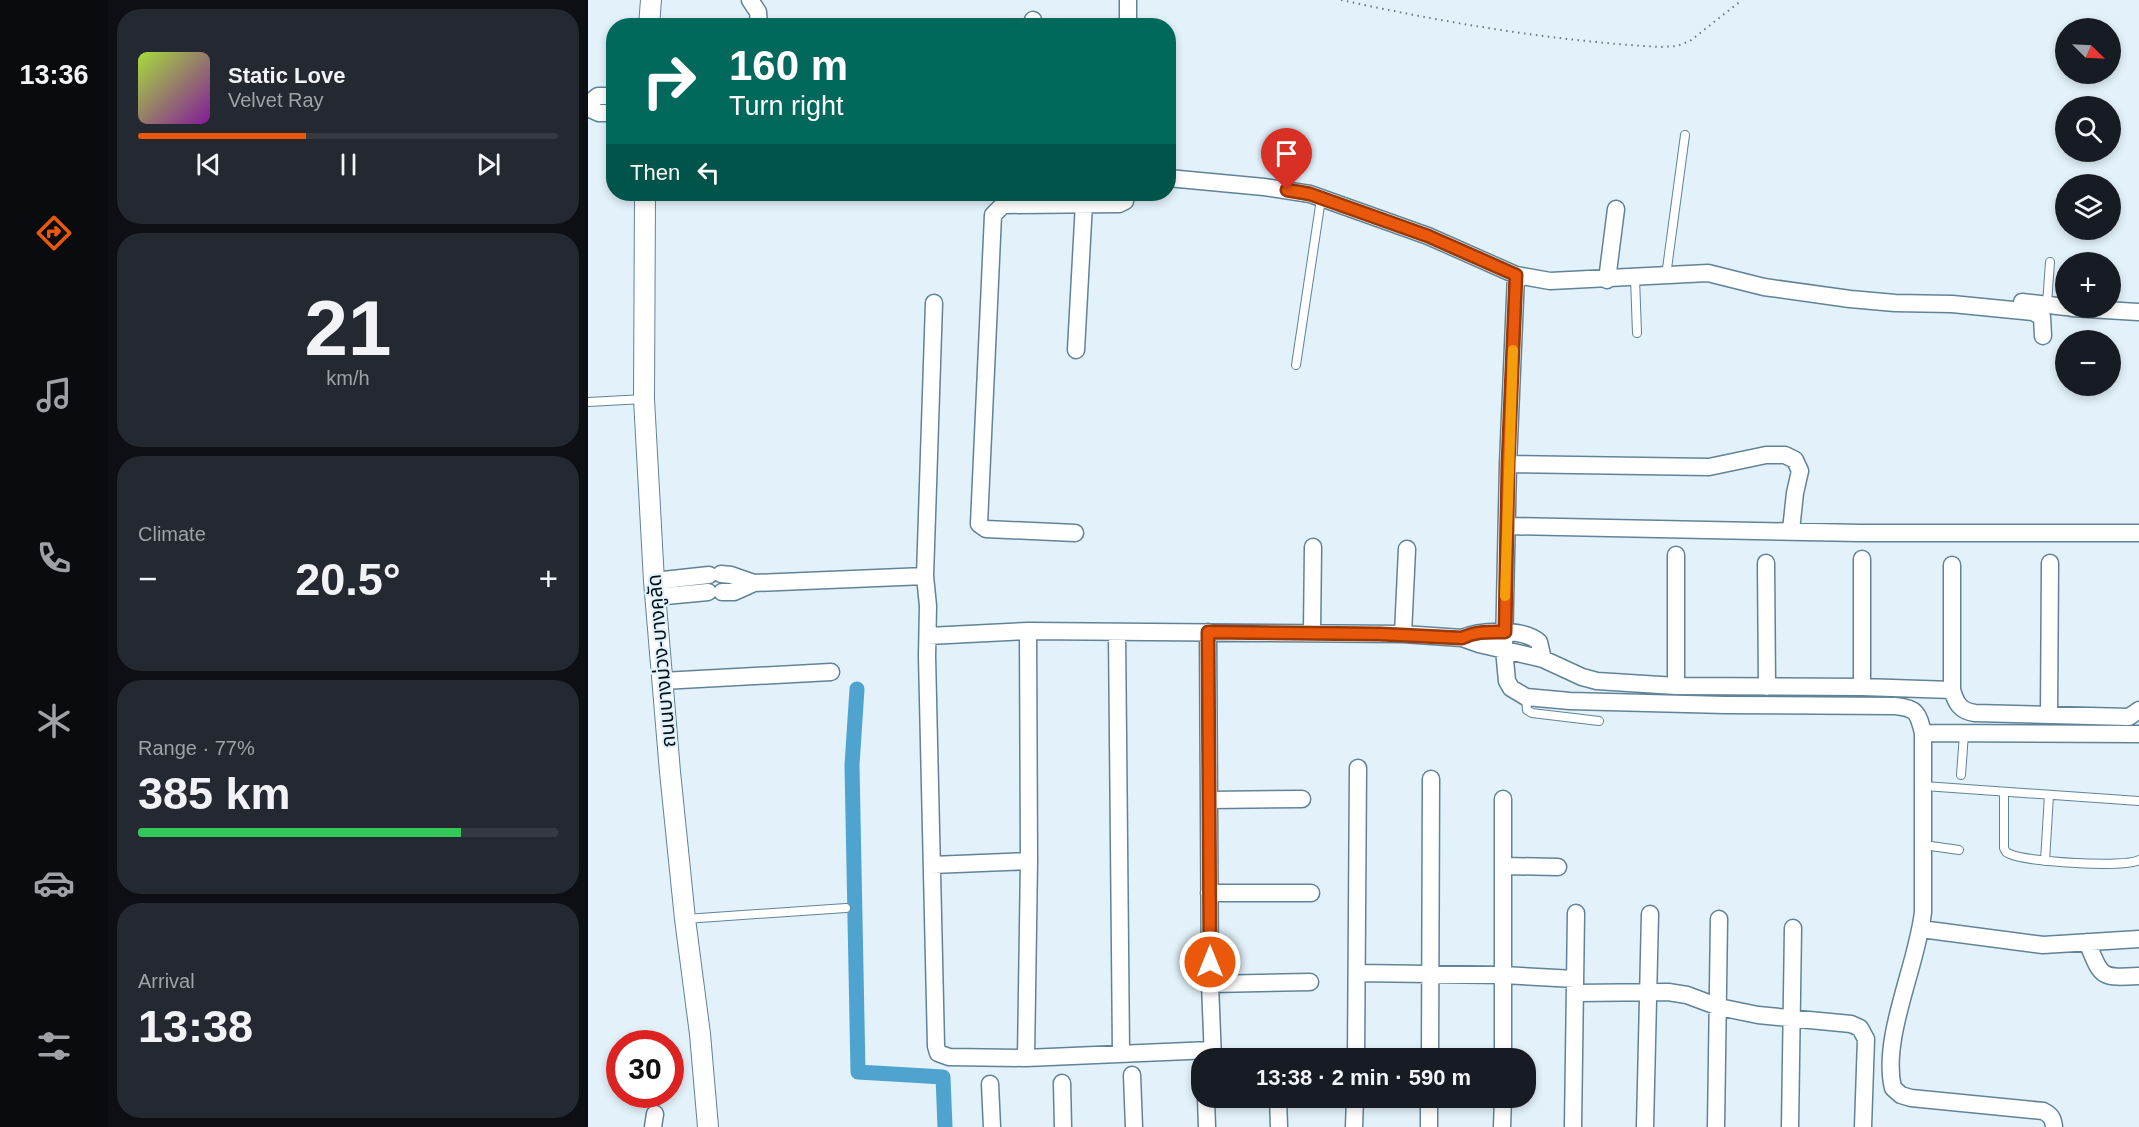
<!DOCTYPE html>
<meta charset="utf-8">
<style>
:root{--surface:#171b24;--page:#242831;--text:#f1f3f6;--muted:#9ea1a6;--line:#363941;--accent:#ea580c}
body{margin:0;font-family:Arial,"Noto Sans Thai",sans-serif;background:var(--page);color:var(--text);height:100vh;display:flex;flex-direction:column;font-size:22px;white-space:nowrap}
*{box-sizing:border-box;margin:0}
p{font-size:20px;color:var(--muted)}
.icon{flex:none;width:33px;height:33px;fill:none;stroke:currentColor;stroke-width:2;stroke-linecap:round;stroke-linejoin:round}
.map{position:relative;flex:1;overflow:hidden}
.details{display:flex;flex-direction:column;gap:9px;padding:9px;background:#0d0f14;width:480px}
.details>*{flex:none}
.banner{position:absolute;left:18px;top:18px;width:570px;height:183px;border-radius:24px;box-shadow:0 3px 9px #0003;background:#00695c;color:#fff;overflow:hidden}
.needle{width:39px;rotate:114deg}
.fabs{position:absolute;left:1467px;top:18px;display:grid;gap:12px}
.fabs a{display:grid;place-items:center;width:66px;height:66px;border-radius:50%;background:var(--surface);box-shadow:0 3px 9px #0003;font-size:30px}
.speed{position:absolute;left:18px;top:1030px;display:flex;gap:12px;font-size:30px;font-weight:700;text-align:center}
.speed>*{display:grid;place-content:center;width:78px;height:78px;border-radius:50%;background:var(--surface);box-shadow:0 3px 9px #0003;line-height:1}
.speed .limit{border:9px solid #d22;background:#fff;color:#111}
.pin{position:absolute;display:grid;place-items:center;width:51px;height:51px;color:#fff;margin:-62px -26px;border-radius:50% 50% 50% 0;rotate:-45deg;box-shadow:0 0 6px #0007}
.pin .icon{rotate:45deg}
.me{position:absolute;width:66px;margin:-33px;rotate:0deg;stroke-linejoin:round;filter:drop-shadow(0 0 4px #0008)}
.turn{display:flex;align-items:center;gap:21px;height:126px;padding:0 24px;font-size:27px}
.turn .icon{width:78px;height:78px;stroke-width:2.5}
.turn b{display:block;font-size:42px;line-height:51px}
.then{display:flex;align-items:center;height:57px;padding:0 24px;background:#0003;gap:12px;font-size:22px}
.big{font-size:45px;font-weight:800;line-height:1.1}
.details .tile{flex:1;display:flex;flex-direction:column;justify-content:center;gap:9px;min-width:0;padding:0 21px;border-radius:24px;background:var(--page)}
.details .dial{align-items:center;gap:0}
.dial b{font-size:78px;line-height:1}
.song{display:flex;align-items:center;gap:18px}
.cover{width:72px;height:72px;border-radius:9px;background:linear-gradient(135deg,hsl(80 70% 55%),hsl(290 70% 35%))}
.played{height:6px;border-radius:3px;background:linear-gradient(90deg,var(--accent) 40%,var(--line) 40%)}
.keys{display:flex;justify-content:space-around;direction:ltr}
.heat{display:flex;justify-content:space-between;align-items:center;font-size:33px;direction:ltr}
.charge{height:9px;border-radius:4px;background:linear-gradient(90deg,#34c759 77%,var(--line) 0)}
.trip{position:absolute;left:603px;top:1048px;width:345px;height:60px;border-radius:24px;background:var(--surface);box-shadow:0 3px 9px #0003;font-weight:800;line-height:60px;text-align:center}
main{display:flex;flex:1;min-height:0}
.menu{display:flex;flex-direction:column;width:108px;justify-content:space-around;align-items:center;background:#090b0e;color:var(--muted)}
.menu .icon{width:42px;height:42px}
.menu .on{color:var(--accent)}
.menu b{font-size:27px;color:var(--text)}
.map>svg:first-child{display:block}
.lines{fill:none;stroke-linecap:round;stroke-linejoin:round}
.canal{stroke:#4ea4cf;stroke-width:15}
.service-casing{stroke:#618397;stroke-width:10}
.minor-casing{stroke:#618397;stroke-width:19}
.tertiary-casing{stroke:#618397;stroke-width:22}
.path{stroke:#6b7880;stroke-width:2;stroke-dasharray:1.5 4.5;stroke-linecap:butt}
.service{stroke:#fff;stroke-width:8}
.minor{stroke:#fff;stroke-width:16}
.tertiary{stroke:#fff;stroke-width:20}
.route-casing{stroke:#983908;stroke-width:15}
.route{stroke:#ea580c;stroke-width:10}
.slow{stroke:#f59e0b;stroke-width:10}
.labels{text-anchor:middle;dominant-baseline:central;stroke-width:4.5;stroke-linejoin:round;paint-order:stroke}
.street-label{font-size:20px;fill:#041017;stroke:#e2f1fa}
</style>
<main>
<nav class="menu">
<b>13:36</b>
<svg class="icon on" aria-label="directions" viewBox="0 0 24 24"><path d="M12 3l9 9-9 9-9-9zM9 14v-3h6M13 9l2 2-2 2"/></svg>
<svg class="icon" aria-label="music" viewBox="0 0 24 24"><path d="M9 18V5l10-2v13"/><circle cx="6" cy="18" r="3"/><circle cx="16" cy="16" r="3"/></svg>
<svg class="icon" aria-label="phone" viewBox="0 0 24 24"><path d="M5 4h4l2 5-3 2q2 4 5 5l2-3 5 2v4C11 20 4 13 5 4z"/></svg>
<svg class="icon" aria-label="climate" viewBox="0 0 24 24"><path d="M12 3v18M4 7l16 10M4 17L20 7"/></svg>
<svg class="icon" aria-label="car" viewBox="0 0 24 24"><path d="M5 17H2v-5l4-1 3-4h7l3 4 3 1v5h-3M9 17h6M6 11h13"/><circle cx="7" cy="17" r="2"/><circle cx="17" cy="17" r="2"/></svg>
<svg class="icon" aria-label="filters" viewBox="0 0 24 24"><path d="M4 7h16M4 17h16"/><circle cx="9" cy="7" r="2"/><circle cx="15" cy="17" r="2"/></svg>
</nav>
<section class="details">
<div class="tile">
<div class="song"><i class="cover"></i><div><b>Static Love</b><p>Velvet Ray</p></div></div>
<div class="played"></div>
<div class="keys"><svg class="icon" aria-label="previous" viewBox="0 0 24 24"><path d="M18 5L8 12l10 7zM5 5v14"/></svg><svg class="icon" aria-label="pause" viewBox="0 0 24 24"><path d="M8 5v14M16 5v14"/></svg><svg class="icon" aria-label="next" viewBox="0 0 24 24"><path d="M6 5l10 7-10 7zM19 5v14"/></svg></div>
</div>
<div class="tile dial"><b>21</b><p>km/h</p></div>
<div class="tile"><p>Climate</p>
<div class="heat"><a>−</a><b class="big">20.5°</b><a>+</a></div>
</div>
<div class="tile"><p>Range · 77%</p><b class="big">385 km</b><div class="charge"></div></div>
<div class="tile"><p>Arrival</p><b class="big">13:38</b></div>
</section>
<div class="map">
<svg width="1551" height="1127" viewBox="0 0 1551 1127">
<rect width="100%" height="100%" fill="#e2f1fa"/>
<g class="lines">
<path class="canal" d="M269 689 264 765 270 1072 355 1077 357 1127"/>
<defs>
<path id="service" d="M1078 276 1097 135
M1047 278 1049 333
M1459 304 1462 262
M708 365 733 199
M0 402 56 399
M938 697 939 710 944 713 1011 721
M1373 775 1376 734
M1336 786 1551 801
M1416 792V848C1418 852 1417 852 1422 854 1439 862 1537 868 1551 860
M1336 845 1371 850
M1457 861 1461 795
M97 919 258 908"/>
<path id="minor" d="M162 0 170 12 171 26
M540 0V26
M445 20 446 26
M0 104 10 96H26
M0 108 11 113H26
M580 178 676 187 722 194 840 236 928 275 962 281 1120 273 1176 287 1262 299 1307 303 1364 304 1445 312 1454 317 1455 336
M928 275 920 464 916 649 919 681 923 688 938 697 982 701 1137 705 1307 706C1329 708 1330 713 1335 733V912C1329 966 1293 1038 1305 1088L1313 1095 1323 1098 1455 1111C1463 1115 1465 1118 1466 1127
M1019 280 1028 209
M1434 302 1478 307
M1484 308 1550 312
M488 350 496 203
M920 464 1121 467 1178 455H1197L1207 460 1212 471 1207 493 1203 530
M919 526 1272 533H1551
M487 533 398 529 391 524 405 215 415 205 531 204 537 201 538 194
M1088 555V686
M1274 559V687
M1178 563 1179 687
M1364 565V690C1368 703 1372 711 1387 713L1541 717 1551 710
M133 574 143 575 166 583
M337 576 346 303
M66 581 121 575
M134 592H146L166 583 337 576 340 606 339 656 348 1046 350 1053 361 1057 438 1058 623 1050
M67 597 120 592
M529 632 533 1053
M620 632 622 984 625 1059
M724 632 725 547
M815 634 819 549
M340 636 440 631 815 634 874 638 891 644 955 659 994 677 1009 681 1088 686 1274 687 1364 690
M874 638C892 630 935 628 951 642L955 659
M74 681 243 672
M1461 715 1462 563
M1335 733 1551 734
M621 800 714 799
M344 865 441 861
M916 866 970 867
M621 893H723
M1333 929 1455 945 1551 939
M1499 942C1514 978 1512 978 1551 976
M769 973 915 975 987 979
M622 984 722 982
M987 993 1080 992 1099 995 1131 1007 1170 1015 1263 1024 1272 1028 1278 1039 1275 1127
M438 1058 441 861 440 631
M768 1059 770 768
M842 1059 843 779
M915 1059V799
M544 1075 546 1127
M474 1083 475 1127
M402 1084 404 1127
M618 1098 619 1127
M690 1098 691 1127
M65 1127 67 1114
M766 1127 767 1098
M841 1127V1098
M914 1127 915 1098
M985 1127 988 913
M1057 1127 1062 914
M1128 1127 1131 919
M1202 1127 1205 928"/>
<path id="tertiary" d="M61 26 63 0
M57 194 56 399 66 581 82 772 97 919 112 1034 120 1127"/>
</defs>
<use href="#service" class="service-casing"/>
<use href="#minor" class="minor-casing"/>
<use href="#tertiary" class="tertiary-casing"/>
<path class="path" d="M753 0C859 23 965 41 1072 47L1089 46 1102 41 1154 0"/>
<use href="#service" class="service"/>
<use href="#minor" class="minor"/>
<use href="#tertiary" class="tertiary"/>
</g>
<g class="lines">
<defs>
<path id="route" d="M622 962 620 632 792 634 874 638C888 631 901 632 917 632L920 464 928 275 840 236 722 194 699 190"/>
</defs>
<use href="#route" class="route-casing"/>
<use href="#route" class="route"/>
<path class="slow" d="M917 596 925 350"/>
</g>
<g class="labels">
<g class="street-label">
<text transform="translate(73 661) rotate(-95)">ถนนบางม่วง-บางคูลัด</text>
</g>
</g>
</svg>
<div class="fabs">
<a><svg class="needle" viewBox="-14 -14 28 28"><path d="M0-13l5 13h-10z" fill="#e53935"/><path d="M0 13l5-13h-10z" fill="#9ea1a6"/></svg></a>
<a><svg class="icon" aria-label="search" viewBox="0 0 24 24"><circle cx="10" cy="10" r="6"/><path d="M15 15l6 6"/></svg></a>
<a><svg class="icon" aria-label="layers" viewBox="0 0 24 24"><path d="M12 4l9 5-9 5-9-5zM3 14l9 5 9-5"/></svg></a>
<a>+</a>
<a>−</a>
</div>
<div class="speed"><div class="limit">30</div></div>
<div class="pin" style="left:699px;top:190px;background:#d93025"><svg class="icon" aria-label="arrive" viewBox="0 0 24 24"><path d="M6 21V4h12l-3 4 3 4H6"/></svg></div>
<svg class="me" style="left:622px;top:962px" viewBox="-20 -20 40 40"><circle r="17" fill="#ea580c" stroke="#fff" stroke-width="3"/><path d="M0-11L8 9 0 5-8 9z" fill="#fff"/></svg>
<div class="trip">13:38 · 2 min · 590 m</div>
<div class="banner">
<div class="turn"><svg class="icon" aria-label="right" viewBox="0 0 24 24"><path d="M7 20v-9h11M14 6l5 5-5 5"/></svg><div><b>160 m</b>Turn right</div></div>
<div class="then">Then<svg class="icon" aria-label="left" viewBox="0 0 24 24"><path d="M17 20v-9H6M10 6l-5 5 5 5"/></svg></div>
</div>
</div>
</main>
